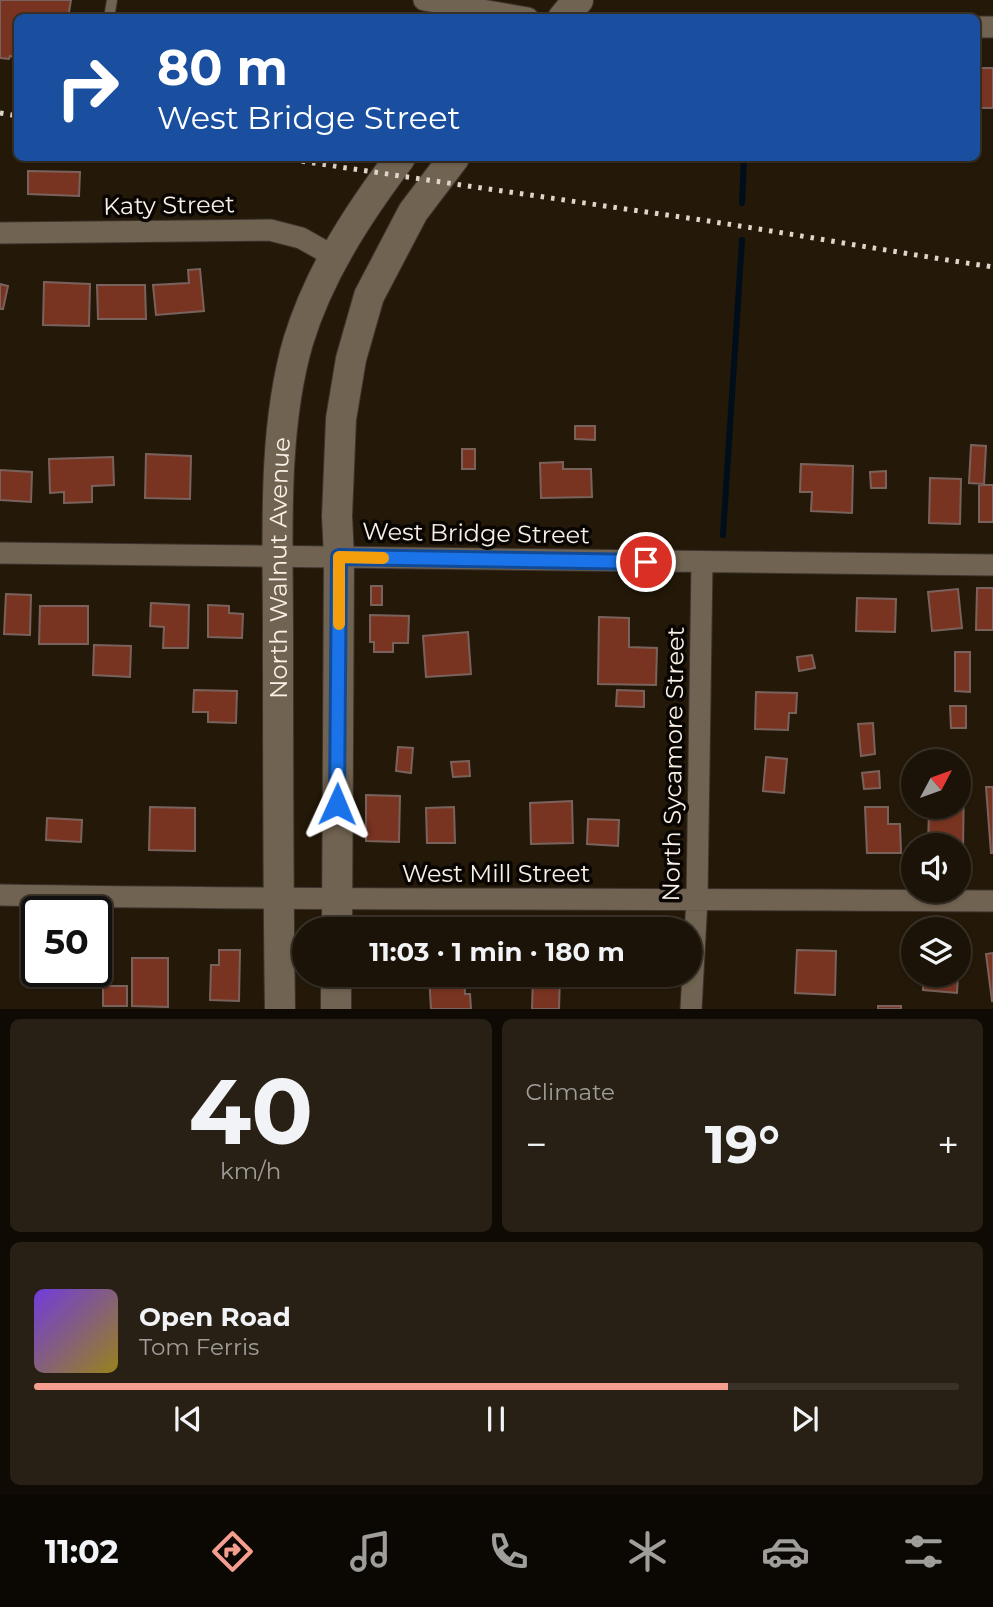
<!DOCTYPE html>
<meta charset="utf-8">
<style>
:root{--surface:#1b1307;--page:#282015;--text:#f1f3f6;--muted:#a09e9b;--line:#393228;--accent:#f59d8f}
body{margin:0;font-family:Montserrat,sans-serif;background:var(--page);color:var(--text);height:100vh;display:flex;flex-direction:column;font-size:26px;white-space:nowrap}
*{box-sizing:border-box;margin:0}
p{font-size:23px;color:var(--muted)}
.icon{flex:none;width:38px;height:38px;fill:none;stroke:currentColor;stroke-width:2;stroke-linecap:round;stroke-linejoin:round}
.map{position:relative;height:1009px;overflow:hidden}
.sheet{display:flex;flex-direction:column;gap:10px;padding:10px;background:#0f0a04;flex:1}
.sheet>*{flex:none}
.guide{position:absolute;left:14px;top:14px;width:966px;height:147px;border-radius:10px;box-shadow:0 2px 5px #0004,0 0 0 2px var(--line);background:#1a4fa0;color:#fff;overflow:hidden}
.needle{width:46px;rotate:49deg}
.tools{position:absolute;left:901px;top:749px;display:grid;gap:14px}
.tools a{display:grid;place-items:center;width:70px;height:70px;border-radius:50%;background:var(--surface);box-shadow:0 2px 5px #0004,0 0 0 2px var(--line);font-size:35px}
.speed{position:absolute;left:21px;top:896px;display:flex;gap:14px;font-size:35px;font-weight:700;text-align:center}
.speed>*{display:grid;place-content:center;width:91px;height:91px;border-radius:50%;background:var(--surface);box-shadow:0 2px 5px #0004,0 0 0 2px var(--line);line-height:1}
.speed .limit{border:4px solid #111;border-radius:10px;background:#fff;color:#111}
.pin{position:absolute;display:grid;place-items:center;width:60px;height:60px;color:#fff;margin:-30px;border:4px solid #fff;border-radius:50%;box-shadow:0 2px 7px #0007}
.me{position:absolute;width:77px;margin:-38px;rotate:1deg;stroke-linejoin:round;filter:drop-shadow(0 0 5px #0008)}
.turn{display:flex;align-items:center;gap:24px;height:147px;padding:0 28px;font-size:32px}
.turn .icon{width:91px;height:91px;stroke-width:2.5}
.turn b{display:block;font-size:49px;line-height:60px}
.big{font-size:52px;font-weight:700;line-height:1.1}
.sheet .card{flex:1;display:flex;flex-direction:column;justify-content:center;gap:10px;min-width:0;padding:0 24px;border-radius:10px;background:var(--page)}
.sheet .dial{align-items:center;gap:0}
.dial b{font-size:91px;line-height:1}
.song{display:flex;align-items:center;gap:21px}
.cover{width:84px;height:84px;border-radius:10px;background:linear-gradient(135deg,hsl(260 70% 55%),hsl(50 70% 35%))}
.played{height:7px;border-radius:4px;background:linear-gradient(90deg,var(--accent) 75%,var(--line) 75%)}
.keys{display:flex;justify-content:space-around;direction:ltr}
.heat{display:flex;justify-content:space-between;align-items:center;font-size:38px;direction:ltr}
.sheet .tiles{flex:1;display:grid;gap:10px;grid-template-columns:1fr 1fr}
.card:last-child{grid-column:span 2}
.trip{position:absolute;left:292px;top:917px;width:410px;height:70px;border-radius:35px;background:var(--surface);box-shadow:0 2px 5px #0004,0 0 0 2px var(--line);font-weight:700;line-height:70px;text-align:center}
.tab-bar{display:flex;height:112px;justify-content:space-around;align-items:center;background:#0b0803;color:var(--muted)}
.tab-bar .icon{width:49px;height:49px}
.tab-bar .current{color:var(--accent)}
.tab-bar b{font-size:32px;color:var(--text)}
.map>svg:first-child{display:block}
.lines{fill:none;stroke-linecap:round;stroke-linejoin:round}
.stream{stroke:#000d1b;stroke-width:6}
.building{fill:#793421;stroke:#7a625c;stroke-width:2}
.lane-casing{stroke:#3c332e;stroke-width:12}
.street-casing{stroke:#3c332e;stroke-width:23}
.secondary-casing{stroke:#3c332e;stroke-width:32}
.lane{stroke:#716351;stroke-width:10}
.street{stroke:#716351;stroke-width:21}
.secondary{stroke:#716351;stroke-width:30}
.rail{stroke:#dfd6cb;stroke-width:5;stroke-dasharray:3.5 7;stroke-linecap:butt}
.route-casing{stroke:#114b97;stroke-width:18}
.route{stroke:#1a73e8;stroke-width:12}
.slow{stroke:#f59e0b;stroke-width:12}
.labels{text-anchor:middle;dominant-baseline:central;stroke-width:7;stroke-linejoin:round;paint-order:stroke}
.street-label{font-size:24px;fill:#f9f0e6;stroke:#090502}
</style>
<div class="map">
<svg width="993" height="1009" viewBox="0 0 993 1009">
<rect width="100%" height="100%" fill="#241909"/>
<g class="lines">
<path class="stream" d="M742 203 744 158
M723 535 742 240"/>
</g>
<path class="building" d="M0 0H71L68 18H18V58L10 56 9 59 0 58Z
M976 68H993V108H976Z
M930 158H952V160H930Z
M28 171 80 172 79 196 28 194Z
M200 269 204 311 156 315 153 285 189 283 188 270Z
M44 282 90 284 89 326 43 325Z
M0 284 8 286 3 309H0Z
M97 285H145L146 319H98Z
M575 426H595V440L575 439Z
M971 445 986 446 984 484 969 483Z
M462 449H475V469H462Z
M146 454 191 456 190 499 145 498Z
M113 457 114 485 92 486V502L64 503V492L50 493 49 459Z
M563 462V469H591L592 497 541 498 540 463Z
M801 464 853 466 852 513 811 511 812 492H800Z
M0 470 32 472 31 502 0 500Z
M886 471V488H871L870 472Z
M930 478 961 479 960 524 929 523Z
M979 485H993V522H979Z
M371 586H382V605H371Z
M977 588H993V630H976Z
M958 589 962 628 932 631 928 592Z
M6 594 31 595 30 635 4 634Z
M857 598 896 599 895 632 856 631Z
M151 603 189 605 188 648H163L164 627 150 626Z
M208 605 229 606V613L243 614 242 638 208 637Z
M40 606H88V644H39Z
M370 615 409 616 408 643H393V652H374V642H370Z
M599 617 629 618V647L657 648 656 685 598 684Z
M468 632 471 674 426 677 423 636Z
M94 645 131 646 130 677 93 675Z
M955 652H970V692L955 691Z
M812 655 815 668 799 671 797 657Z
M194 690 237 691 236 723 208 722V712H193Z
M617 690 644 691V707L616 706Z
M756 692 797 693 796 713H789L788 730 755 729Z
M950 706H966V728H951Z
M873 723 875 754 861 756 858 724Z
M398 747 413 748 411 773 396 771Z
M766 757 787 759 784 793 763 791Z
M469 761 470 776 453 777 451 762Z
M959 768H964L963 853H959V845H928L929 810 947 811V807H959Z
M879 771 880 788 864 789 862 773Z
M986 787H993V853H991Z
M366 795 400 796 399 842 366 841Z
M572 801 573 843 531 844 530 803Z
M150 807 195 808V851L149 850Z
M454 807 455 843H427L426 808Z
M865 807H888V824H900L901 853H867Z
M47 818 82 820 81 842 46 840Z
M588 819 619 820 618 846 587 844Z
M219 950H240L239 1001 210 1000 211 965H219Z
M797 950 836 951 835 995 795 993Z
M993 953V1001H992L986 954Z
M132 958H168V1007L132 1006Z
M429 975H464L465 994H470L471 1009H431Z
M533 975H560L559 1009H532Z
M924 975H958L957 993 923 990Z
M103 986H127V1006H103Z
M878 1006H901V1009H878Z"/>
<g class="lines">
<defs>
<path id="lane" d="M109 18 112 0"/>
<path id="street" d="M424 0 528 18
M976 27H993
M0 233 270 230 301 238 333 256
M0 553 993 565
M0 895C331 901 662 898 993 901
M691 1009 697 899 702 562"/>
<g id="secondary">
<path d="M563 18 578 0"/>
<path d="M337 929 339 557 337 516 341 419 351 359 369 296 413 212 454 158"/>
<path id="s1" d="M280 1009C278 883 278 758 278 632 278 539 272 432 298 342 319 273 358 214 400 158"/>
<path d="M336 1009V975"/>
</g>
</defs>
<use href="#lane" class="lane-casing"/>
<use href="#street" class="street-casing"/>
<use href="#secondary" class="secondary-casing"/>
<use href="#lane" class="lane"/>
<use href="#street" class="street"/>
<use href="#secondary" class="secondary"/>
<path class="rail" d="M0 113 18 116
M281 158C419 179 557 199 695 219 794 234 893 252 993 267"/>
</g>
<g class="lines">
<defs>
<path id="route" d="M337 804 339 557 646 562"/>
</defs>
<use href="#route" class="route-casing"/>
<use href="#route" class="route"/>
<path class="slow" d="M339 624V557L383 558"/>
</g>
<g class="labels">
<g class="street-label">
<text transform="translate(169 205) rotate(-1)">Katy Street</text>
<text transform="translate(476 533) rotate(1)">West Bridge Street</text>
<text stroke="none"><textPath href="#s1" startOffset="441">North Walnut Avenue</textPath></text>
<text transform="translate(673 764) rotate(-89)">North Sycamore Street</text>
<text x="496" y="873">West Mill Street</text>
</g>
</g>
</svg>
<div class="tools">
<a><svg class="needle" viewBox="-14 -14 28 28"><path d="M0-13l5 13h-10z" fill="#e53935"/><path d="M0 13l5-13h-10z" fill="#a09e9b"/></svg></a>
<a><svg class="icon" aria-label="sound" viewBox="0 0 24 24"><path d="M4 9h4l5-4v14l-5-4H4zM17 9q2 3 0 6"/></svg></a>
<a><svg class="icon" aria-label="layers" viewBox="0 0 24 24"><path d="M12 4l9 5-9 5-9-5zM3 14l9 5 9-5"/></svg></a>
</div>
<div class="speed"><div class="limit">50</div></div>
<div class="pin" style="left:646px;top:562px;background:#d93025"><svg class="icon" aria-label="arrive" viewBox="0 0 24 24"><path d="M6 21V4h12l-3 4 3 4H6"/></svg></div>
<svg class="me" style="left:337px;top:804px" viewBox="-20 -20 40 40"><path d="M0-17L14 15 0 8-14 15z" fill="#1a73e8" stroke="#fff" stroke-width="4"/></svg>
<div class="trip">11:03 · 1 min · 180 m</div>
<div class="guide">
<div class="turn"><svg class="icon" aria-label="right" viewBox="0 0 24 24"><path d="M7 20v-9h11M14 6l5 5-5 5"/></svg><div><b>80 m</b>West Bridge Street</div></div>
</div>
</div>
<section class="sheet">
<div class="tiles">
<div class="card dial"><b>40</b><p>km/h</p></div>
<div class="card"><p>Climate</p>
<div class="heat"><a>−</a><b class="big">19°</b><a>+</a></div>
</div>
<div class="card">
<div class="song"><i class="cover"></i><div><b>Open Road</b><p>Tom Ferris</p></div></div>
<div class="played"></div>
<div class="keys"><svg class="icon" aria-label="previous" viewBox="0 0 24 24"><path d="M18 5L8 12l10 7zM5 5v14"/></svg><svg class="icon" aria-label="pause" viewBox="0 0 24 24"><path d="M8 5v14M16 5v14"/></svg><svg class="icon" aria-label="next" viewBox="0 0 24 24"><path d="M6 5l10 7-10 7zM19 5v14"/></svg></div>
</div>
</div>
</section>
<nav class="tab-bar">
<b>11:02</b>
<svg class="icon current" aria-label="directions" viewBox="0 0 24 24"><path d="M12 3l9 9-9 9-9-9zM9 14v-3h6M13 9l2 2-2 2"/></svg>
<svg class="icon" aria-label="music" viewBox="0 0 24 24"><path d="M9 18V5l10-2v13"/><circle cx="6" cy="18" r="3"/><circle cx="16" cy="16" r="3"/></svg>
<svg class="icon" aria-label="phone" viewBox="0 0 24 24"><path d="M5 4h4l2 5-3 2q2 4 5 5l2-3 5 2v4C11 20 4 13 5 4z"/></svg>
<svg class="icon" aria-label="climate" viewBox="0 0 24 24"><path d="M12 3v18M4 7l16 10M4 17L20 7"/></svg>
<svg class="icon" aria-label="car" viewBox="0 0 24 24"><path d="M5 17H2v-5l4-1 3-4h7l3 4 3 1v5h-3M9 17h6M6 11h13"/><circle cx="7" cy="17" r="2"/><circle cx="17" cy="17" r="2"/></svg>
<svg class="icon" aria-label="filters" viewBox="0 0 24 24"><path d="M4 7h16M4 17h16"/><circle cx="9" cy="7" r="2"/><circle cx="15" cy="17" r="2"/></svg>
</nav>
